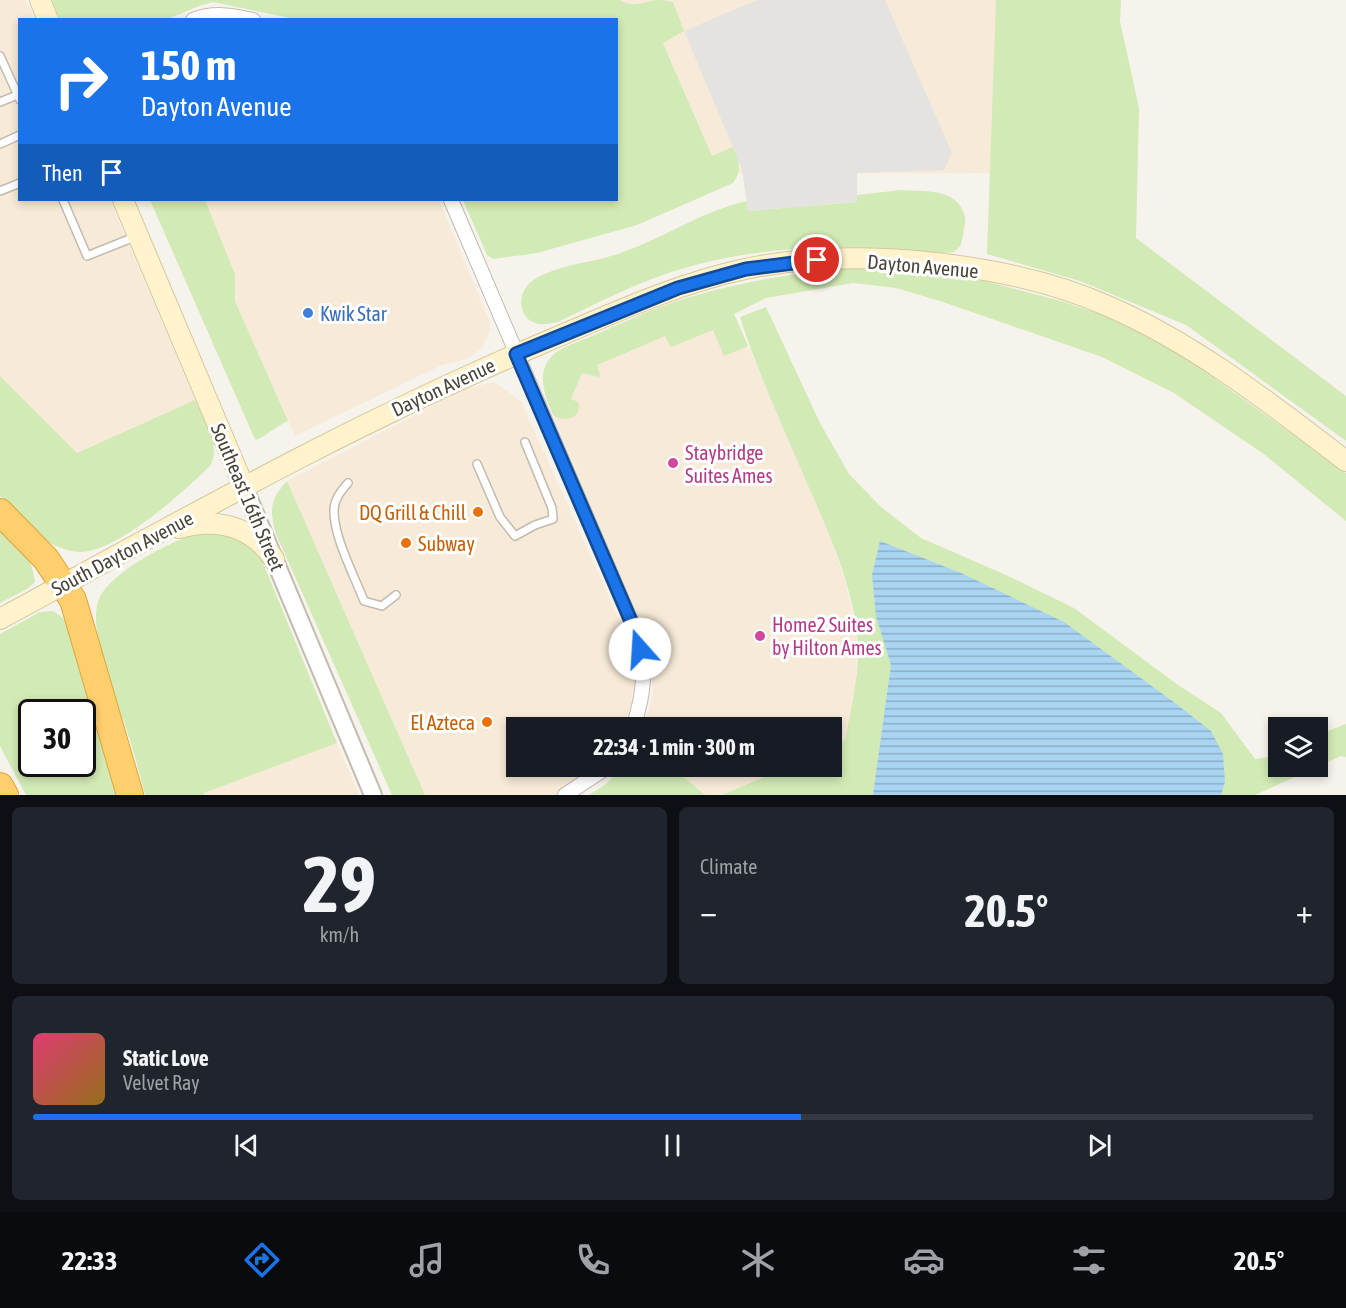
<!DOCTYPE html>
<meta charset="utf-8">
<style>
:root{--surface:#171b24;--page:#20242c;--text:#f1f3f6;--muted:#9ea1a6;--line:#363941;--accent:#1a73e8}
body{margin:0;font-family:"Asap Condensed",sans-serif;background:var(--page);color:var(--text);height:100vh;display:flex;flex-direction:column;font-size:22px;white-space:nowrap}
*{box-sizing:border-box;margin:0}
p{font-size:20px;color:var(--muted)}
.icon{flex:none;width:33px;height:33px;fill:none;stroke:currentColor;stroke-width:2;stroke-linecap:round;stroke-linejoin:round}
.map{position:relative;height:795px;overflow:hidden}
.sheet{display:flex;flex-direction:column;gap:12px;padding:12px;background:#0d0f14;flex:1}
.sheet>*{flex:none}
.guide{position:absolute;left:18px;top:18px;width:600px;height:183px;border-radius:0px;box-shadow:0 3px 9px #0003;background:#1a73e8;color:#fff;overflow:hidden}
.controls{position:absolute;left:1268px;top:717px;display:grid;gap:12px}
.controls a{display:grid;place-items:center;width:60px;height:60px;border-radius:0px;background:var(--surface);box-shadow:0 3px 9px #0003;font-size:30px}
.speed{position:absolute;left:18px;top:699px;display:flex;gap:12px;font-size:30px;font-weight:700;text-align:center}
.speed>*{display:grid;place-content:center;width:78px;height:78px;border-radius:50%;background:var(--surface);box-shadow:0 3px 9px #0003;line-height:1}
.speed .limit{border:3px solid #111;border-radius:9px;background:#fff;color:#111}
.pin{position:absolute;display:grid;place-items:center;width:51px;height:51px;color:#fff;margin:-26px;border:3px solid #fff;border-radius:50%;box-shadow:0 2px 6px #0007}
.me{position:absolute;width:66px;margin:-33px;rotate:341deg;stroke-linejoin:round;filter:drop-shadow(0 0 4px #0008)}
.turn{display:flex;align-items:center;gap:21px;height:126px;padding:0 24px;font-size:27px}
.turn .icon{width:78px;height:78px;stroke-width:2.5}
.turn b{display:block;font-size:42px;line-height:51px}
.then{display:flex;align-items:center;height:57px;padding:0 24px;background:#0003;gap:12px;font-size:22px}
.big{font-size:45px;font-weight:700;line-height:1.1}
.sheet .card{flex:1;display:flex;flex-direction:column;justify-content:center;gap:9px;min-width:0;padding:0 21px;border-radius:9px;background:var(--page)}
.sheet .dial{align-items:center;gap:0}
.dial b{font-size:78px;line-height:1}
.song{display:flex;align-items:center;gap:18px}
.cover{width:72px;height:72px;border-radius:9px;background:linear-gradient(135deg,hsl(340 70% 55%),hsl(40 70% 35%))}
.played{height:6px;border-radius:3px;background:linear-gradient(90deg,var(--accent) 60%,var(--line) 60%)}
.keys{display:flex;justify-content:space-around;direction:ltr}
.heat{display:flex;justify-content:space-between;align-items:center;font-size:33px;direction:ltr}
.sheet .tiles{flex:1;display:grid;gap:12px;grid-template-columns:1fr 1fr}
.card:last-child{grid-column:span 2}
.trip{position:absolute;left:506px;top:717px;width:336px;height:60px;border-radius:0px;background:var(--surface);box-shadow:0 3px 9px #0003;font-weight:700;line-height:60px;text-align:center}
.menu{display:flex;height:96px;justify-content:space-around;align-items:center;background:#090b0e;color:var(--muted)}
.menu .icon{width:42px;height:42px}
.menu .on{color:var(--accent)}
.menu b{font-size:27px;color:var(--text)}
.map>svg:first-child{display:block}
.commercial{fill:#f7ead8}
.green{fill:#d2eab5;fill-rule:evenodd}
.parking{fill:#e5e3e0}
.water{fill:url(#water-rules)}
.lines{fill:none;stroke-linecap:round;stroke-linejoin:round}
.service-casing{stroke:#c2bbae;stroke-width:10}
.minor-casing{stroke:#c2bbae;stroke-width:16}
.tertiary-casing{stroke:#c2bbae;stroke-width:20}
.secondary-casing{stroke:#d6c79b;stroke-width:22}
.motorway-casing{stroke:#e0a43c;stroke-width:28}
.service{stroke:#fff;stroke-width:7}
.minor{stroke:#fff;stroke-width:14}
.tertiary{stroke:#fff;stroke-width:16}
.secondary{stroke:#fff3cd;stroke-width:20}
.motorway{stroke:#ffcf6e;stroke-width:26}
.route-casing{stroke:#114b97;stroke-width:15}
.route{stroke:#1a73e8;stroke-width:10}
.shop-dot{fill:#3f7fe0;stroke:#fff;stroke-width:2}
.hotel-dot{fill:#d1479c;stroke:#fff;stroke-width:2}
.food-dot{fill:#e8710a;stroke:#fff;stroke-width:2}
.labels{text-anchor:middle;dominant-baseline:central;stroke-width:6;stroke-linejoin:round;paint-order:stroke}
.street-label{font-size:20px;fill:#4b4439;stroke:#fff}
.shop-label{font-size:20px;fill:#366cbe;stroke:#fff;text-anchor:start}
.hotel-label{font-size:20px;fill:#b23c85;stroke:#fff;text-anchor:start}
.food-label{font-size:20px;fill:#c56008;stroke:#fff;text-anchor:end}
</style>
<div class="map">
<svg width="1346" height="795" viewBox="0 0 1346 795">
<defs>
<pattern id="water-rules" width="6" height="5" patternUnits="userSpaceOnUse" patternTransform="scale(1.5)"><rect width="6" height="5" fill="#a9d4f2"/><path d="M0 2.5h6" fill="none" stroke="#8caec5"/></pattern>
</defs>
<rect width="100%" height="100%" fill="#f6f3ec"/>
<path class="commercial" d="M0 0H26L35 19 20 20V200H110L195 400 77 453 0 376Z
M620 0H998L995 173 739 174 740 163 712 156 663 42 684 31 658 0 642 5 624 3Z
M205 200H439L489 320 490 331 482 348 467 359 442 365 295 436 235 301V273Z
M662 306 734 314 827 527 846 584 857 633 856 689 845 741 831 747V728L644 727 653 695 652 667 647 641 545 395 543 377 553 355Z
M494 382 521 401 627 637 632 660 635 683 630 708 623 727 516 728V766L594 767 578 778 584 795H425L287 481 465 389Z
M337 743 359 795H204V793Z
M672 767H787L722 795H705Z"/>
<path class="green" d="M52 0H620C632 9 645 1 658 0 663 0 668 1 673 2L684 31 663 43 712 156 733 147C739 161 743 169 733 183L637 225 537 253 493 259 487 255 463 200H616V20H299L213 2 199 6 168 19 60 20Z
M996 0H1121L1120 21 1139 108 1136 238 1346 396V441L1186 325 1080 281 987 254Z
M901 190C924 192 958 187 965 217 966 225 962 237 961 245L954 252 943 253C848 244 764 243 671 272 632 285 595 304 558 322 552 323 545 325 539 324 517 320 515 291 535 279 562 263 595 263 623 252 666 237 702 211 747 201L748 211 857 202V195Z
M150 200H205L235 274V301L288 421C276 426 268 435 256 440L253 435Z
M846 267 917 270 985 281 1061 301 1111 318 1178 352 1346 473V521L1265 455 1174 393 1102 357 940 301 896 288 853 283 766 298 734 314 748 346 724 356 713 330 671 347 665 336 597 365 600 374 599 377 582 373 571 399 578 402C583 419 564 423 553 415 545 396 535 372 553 355 562 346 587 339 599 333 620 324 641 314 662 306 722 285 783 275 846 267Z
M766 307 820 423 849 474 881 507 921 538 1006 575 1074 608 1178 685 1221 713 1255 759 1269 757 1278 754V766H1317V735L1346 724V757L1341 756 1255 795H722L787 767 831 766V747L845 740C852 706 861 668 857 632 851 583 830 535 810 490 786 433 759 377 740 317Z
M0 376 77 453 195 400C204 421 222 444 210 466 182 493 120 550 81 552 71 552 59 548 50 543 37 535 13 508 0 496Z
M287 481 425 795H392L276 534C269 509 270 500 287 481Z
M0 528C19 546 32 554 35 582L27 589 0 603Z
M206 530 249 538 261 558 337 743 204 793V795H145C140 776 135 756 129 737 119 704 86 631 99 599 113 569 176 539 206 530Z
M53 611 62 617 71 629 118 795H26L0 746V634L40 612ZM32 712H82V764H32Z
M622 767H672L705 795H589L606 784Z"/>
<path class="parking" d="M757 0H885L952 153 944 170 857 173V202L748 211 742 169 684 31Z"/>
<path class="water" d="M880 541 961 573 1064 622 1175 703 1211 731 1223 754 1225 782 1221 795H873L891 665 876 616 872 575Z"/>
<g class="lines">
<defs>
<path id="service" d="M0 56 20 100
M0 102 20 94
M0 144 20 135
M0 191 20 183
M63 200 87 256 137 236
M477 464 500 517 515 536 535 525 553 519 552 508 525 442
M348 483C341 491 334 499 334 511 334 538 354 575 364 601L382 606 396 595"/>
<path id="minor" d="M193 20C214 12 231 15 253 20
M451 200 637 635C646 673 645 690 633 728
M565 795 609 766"/>
<path id="tertiary" d="M244 487 373 795"/>
<path id="secondary" d="M40 0 48 20
M123 200 244 487
M179 528C217 518 251 525 274 559
M0 619C179 522 355 422 543 343 609 315 675 284 745 269 853 246 1010 262 1110 307 1197 345 1271 404 1346 461"/>
<path id="motorway" d="M0 512 46 559 73 600 130 795
M0 786 5 795"/>
</defs>
<use href="#service" class="service-casing"/>
<use href="#minor" class="minor-casing"/>
<use href="#tertiary" class="tertiary-casing"/>
<use href="#secondary" class="secondary-casing"/>
<use href="#motorway" class="motorway-casing"/>
<use href="#service" class="service"/>
<use href="#minor" class="minor"/>
<use href="#tertiary" class="tertiary"/>
<use href="#secondary" class="secondary"/>
<use href="#motorway" class="motorway"/>
</g>
<g class="lines">
<defs>
<path id="route" d="M640 649 637 635 516 354 678 288 746 269 817 260"/>
</defs>
<use href="#route" class="route-casing"/>
<use href="#route" class="route"/>
</g>
<circle class="shop-dot" cx="308" cy="313" r="6"/>
<g class="hotel-dot">
<circle cx="673" cy="463" r="6"/>
<circle cx="760" cy="636" r="6"/>
</g>
<g class="food-dot">
<circle cx="478" cy="512" r="6"/>
<circle cx="406" cy="543" r="6"/>
<circle cx="487" cy="722" r="6"/>
</g>
<g class="labels">
<g class="street-label">
<text transform="translate(923 266) rotate(5)">Dayton Avenue</text>
<text transform="translate(443 387) rotate(-25)">Dayton Avenue</text>
<text transform="translate(248 497) rotate(67)">Southeast 16th Street</text>
<text transform="translate(122 553) rotate(-28)">South Dayton Avenue</text>
</g>
<g class="shop-label">
<text x="320" y="313">Kwik Star</text>
</g>
<g class="hotel-label">
<text x="685" y="452">Staybridge<tspan x="685" dy="23">Suites Ames</tspan></text>
<text x="772" y="624">Home2 Suites<tspan x="772" dy="23">by Hilton Ames</tspan></text>
</g>
<g class="food-label">
<text x="466" y="512">DQ Grill &amp; Chill</text>
<text x="418" y="543" text-anchor="start">Subway</text>
<text x="475" y="722">El Azteca</text>
</g>
</g>
</svg>
<div class="controls">
<a><svg class="icon" aria-label="layers" viewBox="0 0 24 24"><path d="M12 4l9 5-9 5-9-5zM3 14l9 5 9-5"/></svg></a>
</div>
<div class="speed"><div class="limit">30</div></div>
<div class="pin" style="left:817px;top:260px;background:#d93025"><svg class="icon" aria-label="arrive" viewBox="0 0 24 24"><path d="M6 21V4h12l-3 4 3 4H6"/></svg></div>
<svg class="me" style="left:640px;top:649px" viewBox="-20 -20 40 40"><circle r="19" fill="#fff"/><path d="M0-13L10 11 0 6-10 11z" fill="#1a73e8"/></svg>
<div class="trip">22:34 · 1 min · 300 m</div>
<div class="guide">
<div class="turn"><svg class="icon" aria-label="right" viewBox="0 0 24 24"><path d="M7 20v-9h11M14 6l5 5-5 5"/></svg><div><b>150 m</b>Dayton Avenue</div></div>
<div class="then">Then<svg class="icon" aria-label="arrive" viewBox="0 0 24 24"><path d="M6 21V4h12l-3 4 3 4H6"/></svg></div>
</div>
</div>
<section class="sheet">
<div class="tiles">
<div class="card dial"><b>29</b><p>km/h</p></div>
<div class="card"><p>Climate</p>
<div class="heat"><a>−</a><b class="big">20.5°</b><a>+</a></div>
</div>
<div class="card">
<div class="song"><i class="cover"></i><div><b>Static Love</b><p>Velvet Ray</p></div></div>
<div class="played"></div>
<div class="keys"><svg class="icon" aria-label="previous" viewBox="0 0 24 24"><path d="M18 5L8 12l10 7zM5 5v14"/></svg><svg class="icon" aria-label="pause" viewBox="0 0 24 24"><path d="M8 5v14M16 5v14"/></svg><svg class="icon" aria-label="next" viewBox="0 0 24 24"><path d="M6 5l10 7-10 7zM19 5v14"/></svg></div>
</div>
</div>
</section>
<nav class="menu">
<b>22:33</b>
<svg class="icon on" aria-label="directions" viewBox="0 0 24 24"><path d="M12 3l9 9-9 9-9-9zM9 14v-3h6M13 9l2 2-2 2"/></svg>
<svg class="icon" aria-label="music" viewBox="0 0 24 24"><path d="M9 18V5l10-2v13"/><circle cx="6" cy="18" r="3"/><circle cx="16" cy="16" r="3"/></svg>
<svg class="icon" aria-label="phone" viewBox="0 0 24 24"><path d="M5 4h4l2 5-3 2q2 4 5 5l2-3 5 2v4C11 20 4 13 5 4z"/></svg>
<svg class="icon" aria-label="climate" viewBox="0 0 24 24"><path d="M12 3v18M4 7l16 10M4 17L20 7"/></svg>
<svg class="icon" aria-label="car" viewBox="0 0 24 24"><path d="M5 17H2v-5l4-1 3-4h7l3 4 3 1v5h-3M9 17h6M6 11h13"/><circle cx="7" cy="17" r="2"/><circle cx="17" cy="17" r="2"/></svg>
<svg class="icon" aria-label="filters" viewBox="0 0 24 24"><path d="M4 7h16M4 17h16"/><circle cx="9" cy="7" r="2"/><circle cx="15" cy="17" r="2"/></svg>
<b>20.5°</b>
</nav>
